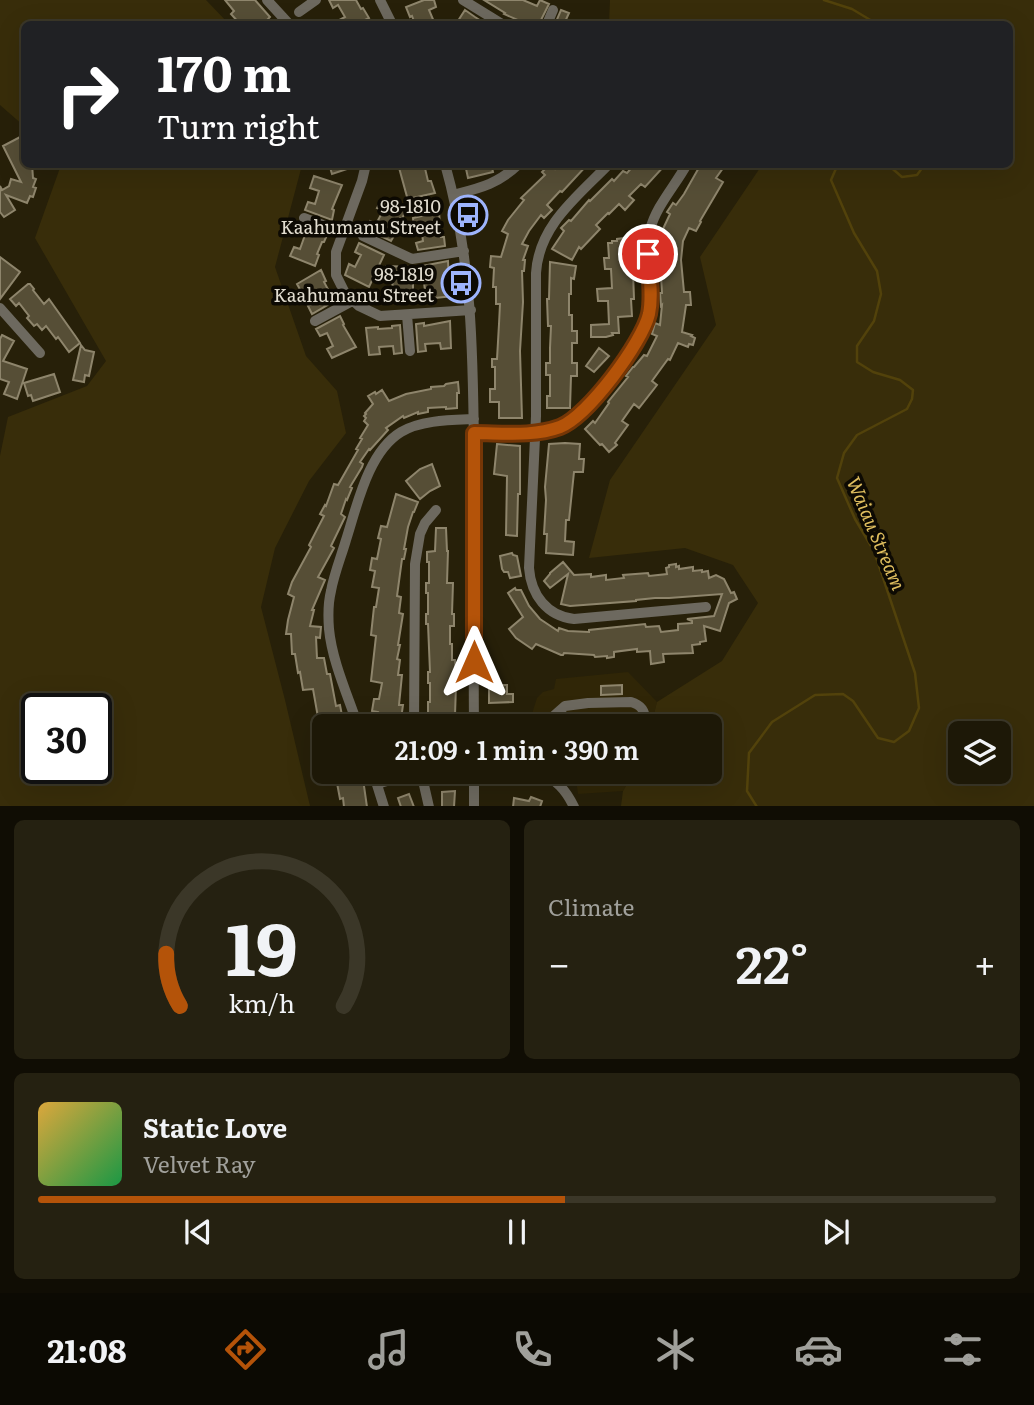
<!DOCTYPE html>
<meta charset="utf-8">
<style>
:root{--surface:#1d1807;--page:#252111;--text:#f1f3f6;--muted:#a0a09b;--line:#3b3728;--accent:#b45309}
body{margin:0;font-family:Literata,serif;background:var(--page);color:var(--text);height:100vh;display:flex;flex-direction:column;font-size:26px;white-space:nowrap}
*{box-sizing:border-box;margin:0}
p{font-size:23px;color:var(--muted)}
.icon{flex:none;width:38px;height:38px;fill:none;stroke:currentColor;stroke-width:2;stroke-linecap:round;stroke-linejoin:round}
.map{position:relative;height:806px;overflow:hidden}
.panel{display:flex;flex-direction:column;gap:14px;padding:14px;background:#100d04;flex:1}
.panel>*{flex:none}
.guide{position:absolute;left:21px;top:21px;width:992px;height:147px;border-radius:10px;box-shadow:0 7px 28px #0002,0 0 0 2px var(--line);background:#202124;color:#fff;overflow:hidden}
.fabs{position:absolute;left:948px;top:721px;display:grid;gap:14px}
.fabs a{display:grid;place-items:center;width:63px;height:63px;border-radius:10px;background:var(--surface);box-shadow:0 7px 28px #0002,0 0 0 2px var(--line);font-size:35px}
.speed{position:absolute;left:21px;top:693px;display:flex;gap:14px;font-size:35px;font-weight:700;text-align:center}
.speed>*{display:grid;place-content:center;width:91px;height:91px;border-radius:50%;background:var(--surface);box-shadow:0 7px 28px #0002,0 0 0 2px var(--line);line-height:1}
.speed .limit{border:4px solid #111;border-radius:10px;background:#fff;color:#111}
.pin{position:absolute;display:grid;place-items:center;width:60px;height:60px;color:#fff;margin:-30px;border:4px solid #fff;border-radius:50%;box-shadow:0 2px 7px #0007}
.me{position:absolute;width:77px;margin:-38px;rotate:0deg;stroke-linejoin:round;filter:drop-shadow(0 0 5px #0008)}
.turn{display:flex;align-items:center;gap:24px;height:147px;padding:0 21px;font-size:32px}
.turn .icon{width:91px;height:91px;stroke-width:2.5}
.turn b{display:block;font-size:49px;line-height:60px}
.big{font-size:52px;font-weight:600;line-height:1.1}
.panel .widget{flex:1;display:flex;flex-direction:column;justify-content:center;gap:10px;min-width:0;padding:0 24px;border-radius:10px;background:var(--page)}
.panel .dial{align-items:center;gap:0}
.dial svg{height:182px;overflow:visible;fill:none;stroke:var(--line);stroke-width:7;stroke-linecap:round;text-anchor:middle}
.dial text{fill:var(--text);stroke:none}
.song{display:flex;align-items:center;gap:21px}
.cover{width:84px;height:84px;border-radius:10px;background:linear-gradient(135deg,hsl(40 70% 55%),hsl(140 70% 35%))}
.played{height:7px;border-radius:4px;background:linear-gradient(90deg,var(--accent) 55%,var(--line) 55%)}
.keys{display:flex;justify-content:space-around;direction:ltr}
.heat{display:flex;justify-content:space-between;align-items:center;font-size:38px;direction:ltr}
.panel .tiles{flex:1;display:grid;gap:14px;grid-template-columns:1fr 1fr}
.widget:last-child{grid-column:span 2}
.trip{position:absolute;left:312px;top:714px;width:410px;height:70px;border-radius:10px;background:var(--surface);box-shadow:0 7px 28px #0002,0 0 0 2px var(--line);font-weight:600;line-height:70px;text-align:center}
.dock{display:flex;height:112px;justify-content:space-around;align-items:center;background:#0c0a03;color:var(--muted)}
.dock .icon{width:49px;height:49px}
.dock .current{color:var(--accent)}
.dock b{font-size:32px;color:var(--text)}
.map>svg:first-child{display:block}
.built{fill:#302607}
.green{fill:#382d0a;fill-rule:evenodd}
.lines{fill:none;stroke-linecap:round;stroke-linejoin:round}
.stream{stroke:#52420b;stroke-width:2.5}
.building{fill:#564e36;stroke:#8e856c;stroke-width:2}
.minor{stroke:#6d695f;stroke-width:10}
.route-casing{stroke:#753606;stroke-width:18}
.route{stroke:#b45309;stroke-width:12}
.labels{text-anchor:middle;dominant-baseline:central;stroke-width:7;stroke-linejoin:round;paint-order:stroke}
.poi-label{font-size:18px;fill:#e2ddd0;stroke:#0d0a03;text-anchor:end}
.water-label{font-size:19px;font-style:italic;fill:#debd5e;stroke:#0d0a03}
</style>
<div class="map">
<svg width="1034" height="807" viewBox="0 0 1034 807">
<rect width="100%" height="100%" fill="#272009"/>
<path class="built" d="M628 672 657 702 651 726H533L531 717 537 698 543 692 554 689 556 679Z
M575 772H634L623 791 578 794Z"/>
<path class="green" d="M0 0H206L229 24H24V126L0 105Z
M610 0H1034V806H621L623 791 634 772H709V726H651L657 702 722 661 758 603 733 565 685 548 589 558 610 480 716 325 700 257 762 165 1010 164V24H609ZM999 733V772H961V733Z
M61 165H302L275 267 306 356 337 391 346 433 309 481 275 548 261 607 285 700 310 806H0V456L8 417 87 386 106 361 35 238ZM37 709H96V768H37Z"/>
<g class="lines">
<path class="stream" d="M824 0 852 9 877 24
M887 164 902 177 917 175 925 164
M757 807 747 791 749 753 772 722 815 695 843 694 853 701 878 738 894 742 909 731 919 708 915 673 874 551 855 519 837 478 844 453 857 435 907 409 912 399 913 390 900 380 873 372 857 362V346L874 321 881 294 877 271 854 233 831 180 838 164"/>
</g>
<path class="building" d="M225 0H255L270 17 267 20 271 24H240L231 14 234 11Z
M329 0H356L361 9 363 8 369 18 357 24H332L345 17 338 5 333 8Z
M424 0H434L436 7 429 10 435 24H415L412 16 410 17 406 7Z
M484 0H523L537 6 540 0 549 4 539 24H527L504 14 505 13Z
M465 10 475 17 486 24H456Z
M561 10 569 13 564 24H555Z
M24 135V164H32L33 178 36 179 33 187 36 188 33 197 30 196 27 203 6 195 15 210 4 217 0 212V186L2 190 9 186 11 179 21 182 3 146Z
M329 164H356V166L332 174Z
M398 164H424L428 181H431L435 193 413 198 409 204Z
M465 164H491L493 172 468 178Z
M550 164 555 169 559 164H588L562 192 560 191 547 205 552 210 544 218 541 215 529 231 522 244 528 246 523 260H525L524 271H522L523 302 520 351 522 418H499V402H490V389H495V367H492V359H497L499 324 500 304H496V287H493L494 268 490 267 491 256 501 257 508 234 502 231 508 220 524 200 521 198 545 175 542 172Z
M635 164H666L645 187 641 184 629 196 634 200 625 210 619 204 609 214 608 213 596 225 600 229 581 249 579 247 572 260 552 249 564 231 561 228 569 220 571 221 589 200 590 201 612 179 614 181 623 171 627 173Z
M701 164H726L716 178 723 182 700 221 701 222 696 231 689 228 683 241 681 260 684 292H690L691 305H686L682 332 692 335 691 336 695 338 693 345 689 344 688 347 678 343 670 360 668 359 652 381 657 385 639 408 634 404 622 421 628 425 615 443 617 445 609 452 602 444 600 445 585 429 593 421 595 423 609 403 608 402 628 377 626 376 633 367H634L644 355 647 356 657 336 652 334 655 323 660 325 662 305 661 306 660 293H662L660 259 661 244H664L665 232 662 231 670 214 667 212 673 203 676 205 684 194Z
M314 176 342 185 332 209 334 210 332 220 305 210 308 202 315 204 319 191 310 188Z
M382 199 406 210 402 219 400 218 393 232 395 234 391 241 366 229 370 221 376 224 383 211 377 208Z
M439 212 441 237H444L445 246 418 250 416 243 423 241 421 227 414 228 413 218Z
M301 225 327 235 324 242H322L317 254 319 255 315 266 290 256 294 247 300 249 305 235 298 233Z
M625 238V244H632L634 299H631L632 316 618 317 619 333H612L613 335 606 337H591V325L609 324 608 301H598L597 289 612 288 611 269H605L604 258H609L608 243H612V241H617V239Z
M359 243 384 255 369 287 345 275 349 264 355 267 361 255 355 252Z
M0 257 20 272 0 299Z
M448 261 449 285 452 284 453 296 426 299 422 266Z
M550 262 576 266 574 279 571 278V294H569V315H572V331H577V343H572V363H577V376H571L570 408H547V396H550V375H546V363H550V348L551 326H548L547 299H549Z
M386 266 413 267V303L385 302 386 291H392L393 277H385Z
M321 270 326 281 324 282 331 295 333 294 336 300 312 314 308 306 314 303 308 290 302 293 297 284Z
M28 284H30L34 289 33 290 44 304 49 299 76 337 80 343 69 352 58 337 56 339 46 326 42 330 37 324 34 326 27 318 29 316 19 303 16 306 10 299Z
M340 316 344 324 343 325 356 347 332 358 327 349 333 346 327 333 320 336 316 329Z
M450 321 451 348 441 349 440 343 425 344 426 351 418 352 416 324 424 323V326Z
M400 325 402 353 394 354 393 346 379 347 380 354 369 355 366 328 378 327V329L392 328V326Z
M2 335 14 341 3 361 27 369 17 399 4 394 9 382 0 379V339Z
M81 345 85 350 94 352 89 376 85 375 84 382 73 380Z
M599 348 609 356 594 372 586 366Z
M54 374 60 392 33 401 31 395 28 396 24 383Z
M458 382 459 393H457V408L446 409V407L428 408V412L418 414V412L404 418 403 416 386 428 388 430 370 450 369 449 360 462 363 464 362 467 350 487 352 488 347 500 346 499 341 514 345 517 331 546 334 548 318 577 325 580 312 610H314L310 626 321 627 320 638 316 637 317 658H324L327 674H330L336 706 340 705 344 726H324V748H320L316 723H319L313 689 303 690 300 672 298 673 295 654H292L291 634H286L288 620 294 597 288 594 292 582 311 547 309 545 324 516 320 514 325 505 326 506 334 484 338 485 358 450 356 449 362 439 360 438 368 425 364 421 366 418 364 416 366 414 365 413 373 404 368 396 375 392 376 394 382 390 389 401 406 394 431 389V387L444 386 446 384Z
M565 443 580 444 579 459H584L583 472H574L569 520H566L565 541 574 542 573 555 546 553 547 534H544L546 500 545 487 549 444Z
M497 444 520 446V494H518L517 536 506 535 507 476 494 474Z
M432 464 440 486 430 491 420 499 406 481 420 469Z
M396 494 418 502 414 512H413L408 527 404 549H406L404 559H402L397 596 401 597 399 613 403 614 398 645H400L397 659 400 660 398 675H402L399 705H403L400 726H375L378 712 372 711 374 699H379L382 683 371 681 376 636 371 635 374 607H376L379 588 372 587 375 571 370 570 372 558 377 559 381 539 378 538 381 526 387 527Z
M436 528H446L447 551H448L447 583H453L452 614H454V626H450V644H452V660H455L456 677H458V685H456L455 715H452V726H429V713H428V702H430V683H428V672H430L428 624H426V614H428V593H426V583H429V562H427V552L435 551Z
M512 553 513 555 517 556 521 576 510 578 508 572H504L502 569 500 556Z
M563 562 574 575 591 574V577L606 575V580L624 578 623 575 648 573 649 576 667 574 666 568 669 567V565L676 564V567L679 566V569L693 567V571L702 570V572L708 571 709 578 716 575 724 579 731 593 734 592 737 599 729 603 720 631 704 626 706 641 700 642V644L692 645 693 653 663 654 664 662 651 664 650 651 637 652V649L614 652V657L607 658V656L595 657 594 655 564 653 563 655H561L536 644 532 649 516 638 509 629 523 617 508 593 515 588 516 590H521L529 606 540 619 558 631 559 628 568 631 589 632V630L645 624 646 627 659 626 661 632 678 630V624L692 623V621L687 619 714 616 722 594 669 598H655L636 600V601L570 606 561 604 568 574 550 588 544 581 550 574V573Z
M489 676H497L498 685H507V694H513V702L489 703Z
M622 685V694L601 695V686Z
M331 772H362L367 807H344L343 798 340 799 337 783 336 778 332 779Z
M455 791 454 807H442V792Z
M409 794 414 807H401L398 798Z
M531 797 542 801 540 807H513L514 798 529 801Z"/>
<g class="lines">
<path class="minor" d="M267 0 289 24
M380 0 392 24
M463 0 502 24
M299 12 316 0
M547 24 553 10
M366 164 362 181 336 252V275L345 293 359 306 380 316 471 310
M445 164C472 259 473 352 474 449 475 542 473 634 474 726
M609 164C577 197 539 225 536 273V416L529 568C531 595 547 616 574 619L706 607
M453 195C480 188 498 184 519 164
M304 218 342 232
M363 236 412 259 464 251
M0 308 40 353
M407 315 410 351
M315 321 352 301
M474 433C508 433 550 439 578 416 593 404 604 386 616 371 630 352 645 334 649 310 654 284 644 256 650 230 656 206 675 186 687 164
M474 718H515L541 723 548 721 565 706 588 703 631 702C641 705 645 710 645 720L641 726
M358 726C348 696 332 661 329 629 328 616 328 603 331 591 334 574 341 557 346 540 357 506 368 452 401 432 421 420 451 420 474 419
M414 726 415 564 420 534 425 523 436 510
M373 772 384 807
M421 772 429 807
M538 772C556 779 566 790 574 807
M377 784 417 772
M474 807V772"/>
</g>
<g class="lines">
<defs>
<path id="route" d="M474 662V433C502 433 533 437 560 427 588 416 642 343 649 314 653 295 649 274 648 254"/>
</defs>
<use href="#route" class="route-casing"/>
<use href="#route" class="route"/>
</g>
<defs>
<symbol id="bus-ring" viewBox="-11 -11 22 22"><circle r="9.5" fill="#0d0a03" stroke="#9eb4fd" stroke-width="1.5"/><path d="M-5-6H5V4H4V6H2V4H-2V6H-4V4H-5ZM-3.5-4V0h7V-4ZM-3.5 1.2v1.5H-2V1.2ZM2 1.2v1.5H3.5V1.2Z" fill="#9eb4fd"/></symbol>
</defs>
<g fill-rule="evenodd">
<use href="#bus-ring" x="446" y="193" width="44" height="44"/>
<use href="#bus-ring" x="439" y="261" width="44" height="44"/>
</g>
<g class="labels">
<g class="poi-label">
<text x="441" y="205">98-1810<tspan x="441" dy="21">Kaahumanu Street</tspan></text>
<text x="434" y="273">98-1819<tspan x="434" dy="21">Kaahumanu Street</tspan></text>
</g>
<g class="water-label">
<text transform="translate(877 533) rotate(67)">Waiau Stream</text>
</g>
</g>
</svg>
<div class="fabs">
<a><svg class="icon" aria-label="layers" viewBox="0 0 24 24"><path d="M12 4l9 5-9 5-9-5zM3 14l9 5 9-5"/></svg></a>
</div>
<div class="speed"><div class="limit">30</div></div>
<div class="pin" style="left:648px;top:254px;background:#d93025"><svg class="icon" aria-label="arrive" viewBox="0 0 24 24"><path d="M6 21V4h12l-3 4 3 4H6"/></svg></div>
<svg class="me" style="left:474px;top:662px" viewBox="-20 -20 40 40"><path d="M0-17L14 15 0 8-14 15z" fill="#b45309" stroke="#fff" stroke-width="4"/></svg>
<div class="trip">21:09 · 1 min · 390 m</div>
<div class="guide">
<div class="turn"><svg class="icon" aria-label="right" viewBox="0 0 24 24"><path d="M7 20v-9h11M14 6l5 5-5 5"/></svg><div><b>170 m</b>Turn right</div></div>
</div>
</div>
<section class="panel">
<div class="tiles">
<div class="widget dial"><svg viewBox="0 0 100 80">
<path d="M14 69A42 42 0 1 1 86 69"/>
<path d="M14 69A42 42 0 0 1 8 46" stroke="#b45309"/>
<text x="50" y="56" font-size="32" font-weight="700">19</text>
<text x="50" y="72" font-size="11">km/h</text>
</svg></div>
<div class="widget"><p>Climate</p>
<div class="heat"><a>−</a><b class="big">22°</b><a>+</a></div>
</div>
<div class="widget">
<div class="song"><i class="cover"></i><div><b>Static Love</b><p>Velvet Ray</p></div></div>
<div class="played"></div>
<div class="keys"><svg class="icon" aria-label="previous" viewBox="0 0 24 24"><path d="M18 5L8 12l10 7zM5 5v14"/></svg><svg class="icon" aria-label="pause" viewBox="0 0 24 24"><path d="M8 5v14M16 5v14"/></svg><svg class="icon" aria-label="next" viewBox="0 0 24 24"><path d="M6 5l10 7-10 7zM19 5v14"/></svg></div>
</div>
</div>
</section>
<nav class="dock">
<b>21:08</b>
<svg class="icon current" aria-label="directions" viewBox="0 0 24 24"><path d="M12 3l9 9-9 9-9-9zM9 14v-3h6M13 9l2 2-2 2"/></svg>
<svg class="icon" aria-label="music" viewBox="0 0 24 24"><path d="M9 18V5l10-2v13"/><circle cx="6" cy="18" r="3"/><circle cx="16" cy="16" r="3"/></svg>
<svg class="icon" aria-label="phone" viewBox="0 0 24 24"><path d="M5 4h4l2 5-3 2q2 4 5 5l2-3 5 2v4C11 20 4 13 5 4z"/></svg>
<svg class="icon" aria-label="climate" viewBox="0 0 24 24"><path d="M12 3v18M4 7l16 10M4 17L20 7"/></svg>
<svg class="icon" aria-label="car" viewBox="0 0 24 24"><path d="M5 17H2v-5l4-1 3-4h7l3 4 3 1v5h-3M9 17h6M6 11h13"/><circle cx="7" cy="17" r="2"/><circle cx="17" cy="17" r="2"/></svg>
<svg class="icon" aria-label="filters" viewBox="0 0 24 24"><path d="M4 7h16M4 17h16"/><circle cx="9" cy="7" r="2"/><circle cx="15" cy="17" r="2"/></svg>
</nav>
